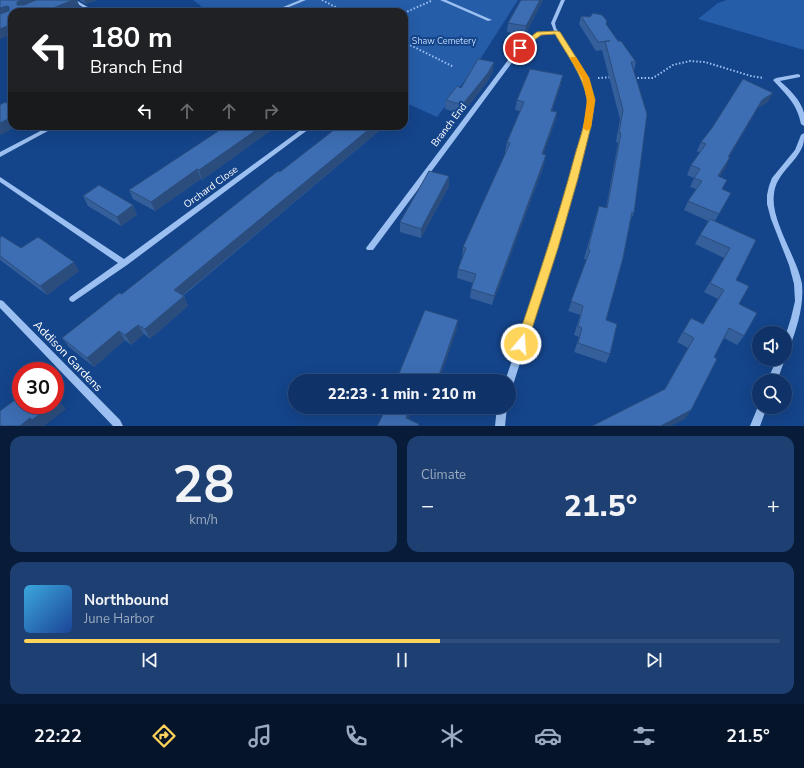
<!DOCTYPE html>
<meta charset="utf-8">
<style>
:root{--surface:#0f3368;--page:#1d3f71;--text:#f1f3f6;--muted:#9baac0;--line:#2f4e7c;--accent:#ffd45a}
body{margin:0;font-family:"Nunito Sans",sans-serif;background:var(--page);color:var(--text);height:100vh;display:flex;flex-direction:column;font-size:15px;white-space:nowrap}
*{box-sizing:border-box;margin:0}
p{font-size:13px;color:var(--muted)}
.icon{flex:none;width:22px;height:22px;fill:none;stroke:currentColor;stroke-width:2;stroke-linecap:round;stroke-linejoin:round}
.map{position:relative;height:426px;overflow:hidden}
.panel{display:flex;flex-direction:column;gap:10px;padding:10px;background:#081c39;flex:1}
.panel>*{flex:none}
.top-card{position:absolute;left:8px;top:8px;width:400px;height:122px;border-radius:12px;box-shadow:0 4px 16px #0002,0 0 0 1px var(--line);background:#202124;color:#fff;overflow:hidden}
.tools{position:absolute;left:752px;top:326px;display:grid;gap:8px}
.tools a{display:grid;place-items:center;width:40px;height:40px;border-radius:50%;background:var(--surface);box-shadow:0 4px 16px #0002,0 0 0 1px var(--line);font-size:20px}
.speed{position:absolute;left:12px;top:362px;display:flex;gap:8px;font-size:20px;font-weight:700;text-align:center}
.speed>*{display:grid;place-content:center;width:52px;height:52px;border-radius:50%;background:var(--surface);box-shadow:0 4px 16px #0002,0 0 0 1px var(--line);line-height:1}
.speed .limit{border:6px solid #d22;background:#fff;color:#111}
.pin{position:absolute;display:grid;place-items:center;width:34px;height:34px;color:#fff;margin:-17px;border:2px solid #fff;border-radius:50%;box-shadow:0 1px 4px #0007}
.me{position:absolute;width:44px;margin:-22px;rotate:18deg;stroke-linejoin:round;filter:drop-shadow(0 0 3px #0008)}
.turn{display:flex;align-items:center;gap:14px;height:84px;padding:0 16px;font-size:18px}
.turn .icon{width:52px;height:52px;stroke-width:2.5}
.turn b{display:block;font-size:28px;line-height:34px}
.lanes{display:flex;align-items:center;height:38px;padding:0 16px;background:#0003;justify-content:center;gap:20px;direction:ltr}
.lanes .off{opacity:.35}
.big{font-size:30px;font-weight:800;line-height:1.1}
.panel .tile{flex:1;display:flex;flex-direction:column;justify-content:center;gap:6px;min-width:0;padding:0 14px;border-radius:12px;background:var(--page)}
.panel .dial{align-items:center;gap:0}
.dial b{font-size:52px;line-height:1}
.song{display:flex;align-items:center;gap:12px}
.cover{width:48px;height:48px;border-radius:6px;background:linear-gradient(135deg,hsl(200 70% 55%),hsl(220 70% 35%))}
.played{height:4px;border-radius:2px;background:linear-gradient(90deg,var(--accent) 55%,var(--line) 55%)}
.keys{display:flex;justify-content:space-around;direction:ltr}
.heat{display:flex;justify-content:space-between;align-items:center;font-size:22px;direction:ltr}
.panel .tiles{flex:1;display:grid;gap:10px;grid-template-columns:1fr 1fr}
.tile:last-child{grid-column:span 2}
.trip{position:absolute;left:288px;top:374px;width:228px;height:40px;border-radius:20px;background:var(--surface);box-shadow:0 4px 16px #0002,0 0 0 1px var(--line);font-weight:800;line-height:40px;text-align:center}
.dock{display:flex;height:64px;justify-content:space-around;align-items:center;background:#06142a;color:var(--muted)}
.dock .icon{width:28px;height:28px}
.dock .active{color:var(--accent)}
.dock b{font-size:18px;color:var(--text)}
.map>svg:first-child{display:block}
.green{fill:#265da9}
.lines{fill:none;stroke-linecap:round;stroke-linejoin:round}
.path{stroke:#9bbff0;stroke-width:2;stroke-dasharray:1.5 2;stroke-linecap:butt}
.minor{fill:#9bbff0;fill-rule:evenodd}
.wall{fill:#345f9a}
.shaded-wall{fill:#2b4d7d}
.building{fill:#3d6eb3;stroke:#2b4d7d}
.route{fill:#ffd45a;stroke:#a68a3a}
.slow{fill:#f59e0b}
.labels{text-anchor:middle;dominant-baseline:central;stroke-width:4;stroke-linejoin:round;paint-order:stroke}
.far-park-label{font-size:9px;fill:#c2dafb;stroke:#14448a}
.street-label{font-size:10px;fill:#fff;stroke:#14448a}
.near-street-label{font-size:12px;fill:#fff;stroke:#14448a}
</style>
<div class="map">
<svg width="804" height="426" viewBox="0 0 804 426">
<rect width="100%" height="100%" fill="#14448a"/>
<path class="green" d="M193 0H518L475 67 437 117 404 102V12H209Z
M727 0H804V50L698 19 718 3Z"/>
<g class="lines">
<path class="path" d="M322 0 345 12
M404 13 431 1
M404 42 454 67
M598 78 613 77
M634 78H653L673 65 690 61 705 62 751 76 764 78"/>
<path class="minor" d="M71 0H76L96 12H91Z
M300 0H306L277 12H271Z
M440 0H446L492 20 488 21Z
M561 0H565L555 23 556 28C570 49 590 73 593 100 595 118 585 144 580 162 562 236 537 309 514 382L512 385 509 386V381H505C529 310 554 239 573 167 578 148 588 121 587 102 586 76 568 54 555 34L541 35 522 49 373 250H367L366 248 518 47 538 33 554 31 551 23Z
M798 74 800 75V77L780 81C789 89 801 100 804 113 804 117 804 122 804 126L801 124C797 103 786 95 773 80L776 78Z
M50 126H57L0 157V152Z
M306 126H313L127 265 73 302 70 301 69 299 70 297 118 263 0 182V177L124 259Z
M804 133C804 137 804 142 803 145 796 164 776 173 774 194 770 220 797 257 802 284 804 306 797 328 789 349L788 352 785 353V337L791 318 795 301 794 284 789 265 771 219 767 204V195L769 186 772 178 795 150 801 135Z
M0 300 3 301 120 420 123 426H113L0 308Z
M785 358V359L777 381H767L777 359Z
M759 404V407H767L760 426H750Z
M497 407H507L505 426H495Z"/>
</g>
<path class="wall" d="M79 0H97L86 4Z
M521 0H543L525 35 507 32 508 23Z
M581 16 607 21 606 25 618 41 636 62 634 71V213L630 222 606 320 610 354 606 363 574 352 579 337 574 335 580 315 568 311 587 260 584 259 596 215 599 206 606 208 618 143 616 142 620 119 602 50 596 51 579 24Z
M493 71 487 82 462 114 445 109 446 100 461 88Z
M561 84 552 111 557 112 555 122 543 154 544 165 492 305 470 298 471 289 473 283 457 278 458 269 462 257 463 247 506 152H505L507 142 520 111 515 110 517 100Z
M768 102 757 109 729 157H730L719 177 722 189 731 193 715 221 756 240 736 280 744 336 737 345 724 338 714 357 685 419 664 390 688 348 677 342 685 328 703 324 718 299 704 292 724 258 695 244 708 221 684 210 688 201 696 189 690 187 694 178 687 175 691 165 700 153 697 151 701 142Z
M226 126H277L202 180 201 179 155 211 133 199 129 190Z
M339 126H385L183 296H184L188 306 150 339 144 334 131 345 125 340 94 367 69 347 62 338 122 294Z
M449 176V186L421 238 400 232V222Z
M83 196 133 205 137 215 121 226 88 206Z
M0 237 21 248 79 271 47 295 0 260Z"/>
<path class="shaded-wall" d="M23 0H48L21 11 17 5V2Z
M73 0H77L80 7 68 12H43Z
M84 0H97L86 4Z
M540 0H543L525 35 526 26Z
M7 6 12 15 0 17V8Z
M12 24V35L0 39V29Z
M494 62 493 71 487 82 462 114V105Z
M563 75 561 84 549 120 551 111Z
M773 93 768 102 757 109 724 166 728 157 762 100Z
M557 112 555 122 540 164 542 154Z
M12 117V126H18L0 135V123Z
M262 126H277L202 180 199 170Z
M373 126H385L178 299 174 290Z
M546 155 544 165 492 305 494 296Z
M730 157 726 167 714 186 718 176Z
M197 169 201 179 155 211 151 202Z
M449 176V186L421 238V229Z
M133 205 137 215 121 226 117 217Z
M74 262 79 271 47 295 40 286Z
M184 296 188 306 150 339 145 329Z
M458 320 457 329 439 381H437Z
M138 325 144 334 131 345 125 335Z
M119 331 125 340 94 367 87 358Z
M55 397 66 409 44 426H20L30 418 52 405H55Z
M410 407H413L406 426V418Z
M691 410 685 419 671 426H661Z"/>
<path class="building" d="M0 0H23L17 2V5H24L36 0H73L43 12H12V24L0 29V14L9 11V7L7 6 0 8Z
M521 0H540L526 26 508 23Z
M593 13 602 15 607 21 606 24 618 41H621L636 62H631L647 114 634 213 632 212 623 258 606 320 617 324 610 354 578 343 582 328 578 326 583 306 571 301 590 250 588 249 599 206 607 208 621 133H619L623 110 605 41H610L598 42 581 16 590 17Z
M478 59 494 62 488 73 462 105 446 100 457 86 461 88Z
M530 69 563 75 551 111 557 112 542 154 546 155 494 296 471 289 476 274 458 269 466 248 463 247 510 143 507 142 524 102 517 100Z
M743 79 773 93 762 100 728 157H730L718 176 727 180 722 189 731 193 719 214 688 201 702 181 694 178 700 169 691 165 706 144 701 142 712 128Z
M5 102 12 106V117L0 123V105Z
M226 126H262L199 170 197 169 151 202 129 190Z
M339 126H373L174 290 184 296 145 329 138 325 125 335 119 331 87 358 62 338 119 293 122 294 278 171 280 172Z
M429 171 449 176 421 229 400 222Z
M99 185 133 205 117 217 83 196Z
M710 219 756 240 736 280 749 286 739 304 757 313 744 336 729 328 714 357 717 359 691 410 661 426H592L665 389 694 338 683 332 691 318 703 324 724 290 710 283 730 248 700 235Z
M2 236 21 248 38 237 74 262 40 286 0 256V237Z
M425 310 458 320 437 381H396Z
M21 392V405H52L32 420 30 418 20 426H0V411L15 400 13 398Z
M55 397 58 400 55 403Z
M387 407H410L406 418 419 424 418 426H377Z"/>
<path class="route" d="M557 31 560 32 589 78 595 100 591 126 578 178 558 248 527 344 525 347 521 348 517 347 516 344C537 281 558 219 575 155 579 141 589 113 587 99 583 75 567 55 555 34L541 35 522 49 516 48 537 32Z"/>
<path class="slow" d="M571 57H576L589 78 595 100 591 128 587 131 583 128 587 100 582 78 570 58Z"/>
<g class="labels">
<g class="far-park-label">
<text x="444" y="41">Shaw Cemetery</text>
</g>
<g class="street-label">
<text transform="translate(449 125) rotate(-53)">Branch End</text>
<text transform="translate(211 187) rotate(-36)">Orchard Close</text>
</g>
<g class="near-street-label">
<text transform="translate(68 356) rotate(46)">Addison Gardens</text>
</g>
</g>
</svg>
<div class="tools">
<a><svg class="icon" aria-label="sound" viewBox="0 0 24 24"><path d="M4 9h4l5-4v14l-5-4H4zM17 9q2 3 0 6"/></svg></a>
<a><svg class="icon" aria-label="search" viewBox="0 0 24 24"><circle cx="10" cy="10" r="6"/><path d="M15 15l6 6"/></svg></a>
</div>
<div class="speed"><div class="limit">30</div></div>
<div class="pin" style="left:520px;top:48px;background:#d93025"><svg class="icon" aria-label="arrive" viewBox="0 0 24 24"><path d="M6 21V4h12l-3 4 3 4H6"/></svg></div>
<svg class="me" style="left:521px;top:344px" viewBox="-20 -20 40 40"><circle r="17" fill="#ffd45a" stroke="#fff" stroke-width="3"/><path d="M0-11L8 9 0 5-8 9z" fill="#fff"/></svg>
<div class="trip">22:23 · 1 min · 210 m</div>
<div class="top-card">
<div class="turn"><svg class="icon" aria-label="left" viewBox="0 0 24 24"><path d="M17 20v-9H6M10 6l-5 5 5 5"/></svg><div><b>180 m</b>Branch End</div></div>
<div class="lanes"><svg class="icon" aria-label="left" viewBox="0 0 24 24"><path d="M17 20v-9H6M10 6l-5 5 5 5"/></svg><svg class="icon off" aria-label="ahead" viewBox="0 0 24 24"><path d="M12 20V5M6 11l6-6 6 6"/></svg><svg class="icon off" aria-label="ahead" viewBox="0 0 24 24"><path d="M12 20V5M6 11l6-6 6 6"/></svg><svg class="icon off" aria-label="right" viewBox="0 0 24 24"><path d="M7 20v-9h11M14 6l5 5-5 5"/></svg></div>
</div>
</div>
<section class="panel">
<div class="tiles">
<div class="tile dial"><b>28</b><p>km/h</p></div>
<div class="tile"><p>Climate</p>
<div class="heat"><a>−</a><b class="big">21.5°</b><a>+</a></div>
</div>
<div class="tile">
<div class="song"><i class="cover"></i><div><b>Northbound</b><p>June Harbor</p></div></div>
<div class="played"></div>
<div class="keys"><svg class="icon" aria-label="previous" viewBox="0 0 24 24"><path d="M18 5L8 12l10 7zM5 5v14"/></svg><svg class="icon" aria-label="pause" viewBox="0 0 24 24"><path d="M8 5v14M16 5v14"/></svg><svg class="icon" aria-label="next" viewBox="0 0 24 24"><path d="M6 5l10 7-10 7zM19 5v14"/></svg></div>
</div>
</div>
</section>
<nav class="dock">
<b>22:22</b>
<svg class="icon active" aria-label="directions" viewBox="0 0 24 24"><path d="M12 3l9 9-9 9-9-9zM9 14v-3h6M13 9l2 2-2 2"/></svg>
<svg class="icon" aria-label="music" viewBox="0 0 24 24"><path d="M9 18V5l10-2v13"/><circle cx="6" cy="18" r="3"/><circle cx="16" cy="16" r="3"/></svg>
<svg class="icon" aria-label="phone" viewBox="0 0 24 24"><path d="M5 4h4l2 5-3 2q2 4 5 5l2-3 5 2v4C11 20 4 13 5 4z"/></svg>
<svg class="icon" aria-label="climate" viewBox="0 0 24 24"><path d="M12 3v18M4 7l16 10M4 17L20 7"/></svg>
<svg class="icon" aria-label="car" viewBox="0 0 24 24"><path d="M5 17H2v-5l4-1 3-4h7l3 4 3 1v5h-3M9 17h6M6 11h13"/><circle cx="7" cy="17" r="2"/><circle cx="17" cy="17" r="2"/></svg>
<svg class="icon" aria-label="filters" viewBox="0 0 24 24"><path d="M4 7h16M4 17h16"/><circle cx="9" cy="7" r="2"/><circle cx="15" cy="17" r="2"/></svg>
<b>21.5°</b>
</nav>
